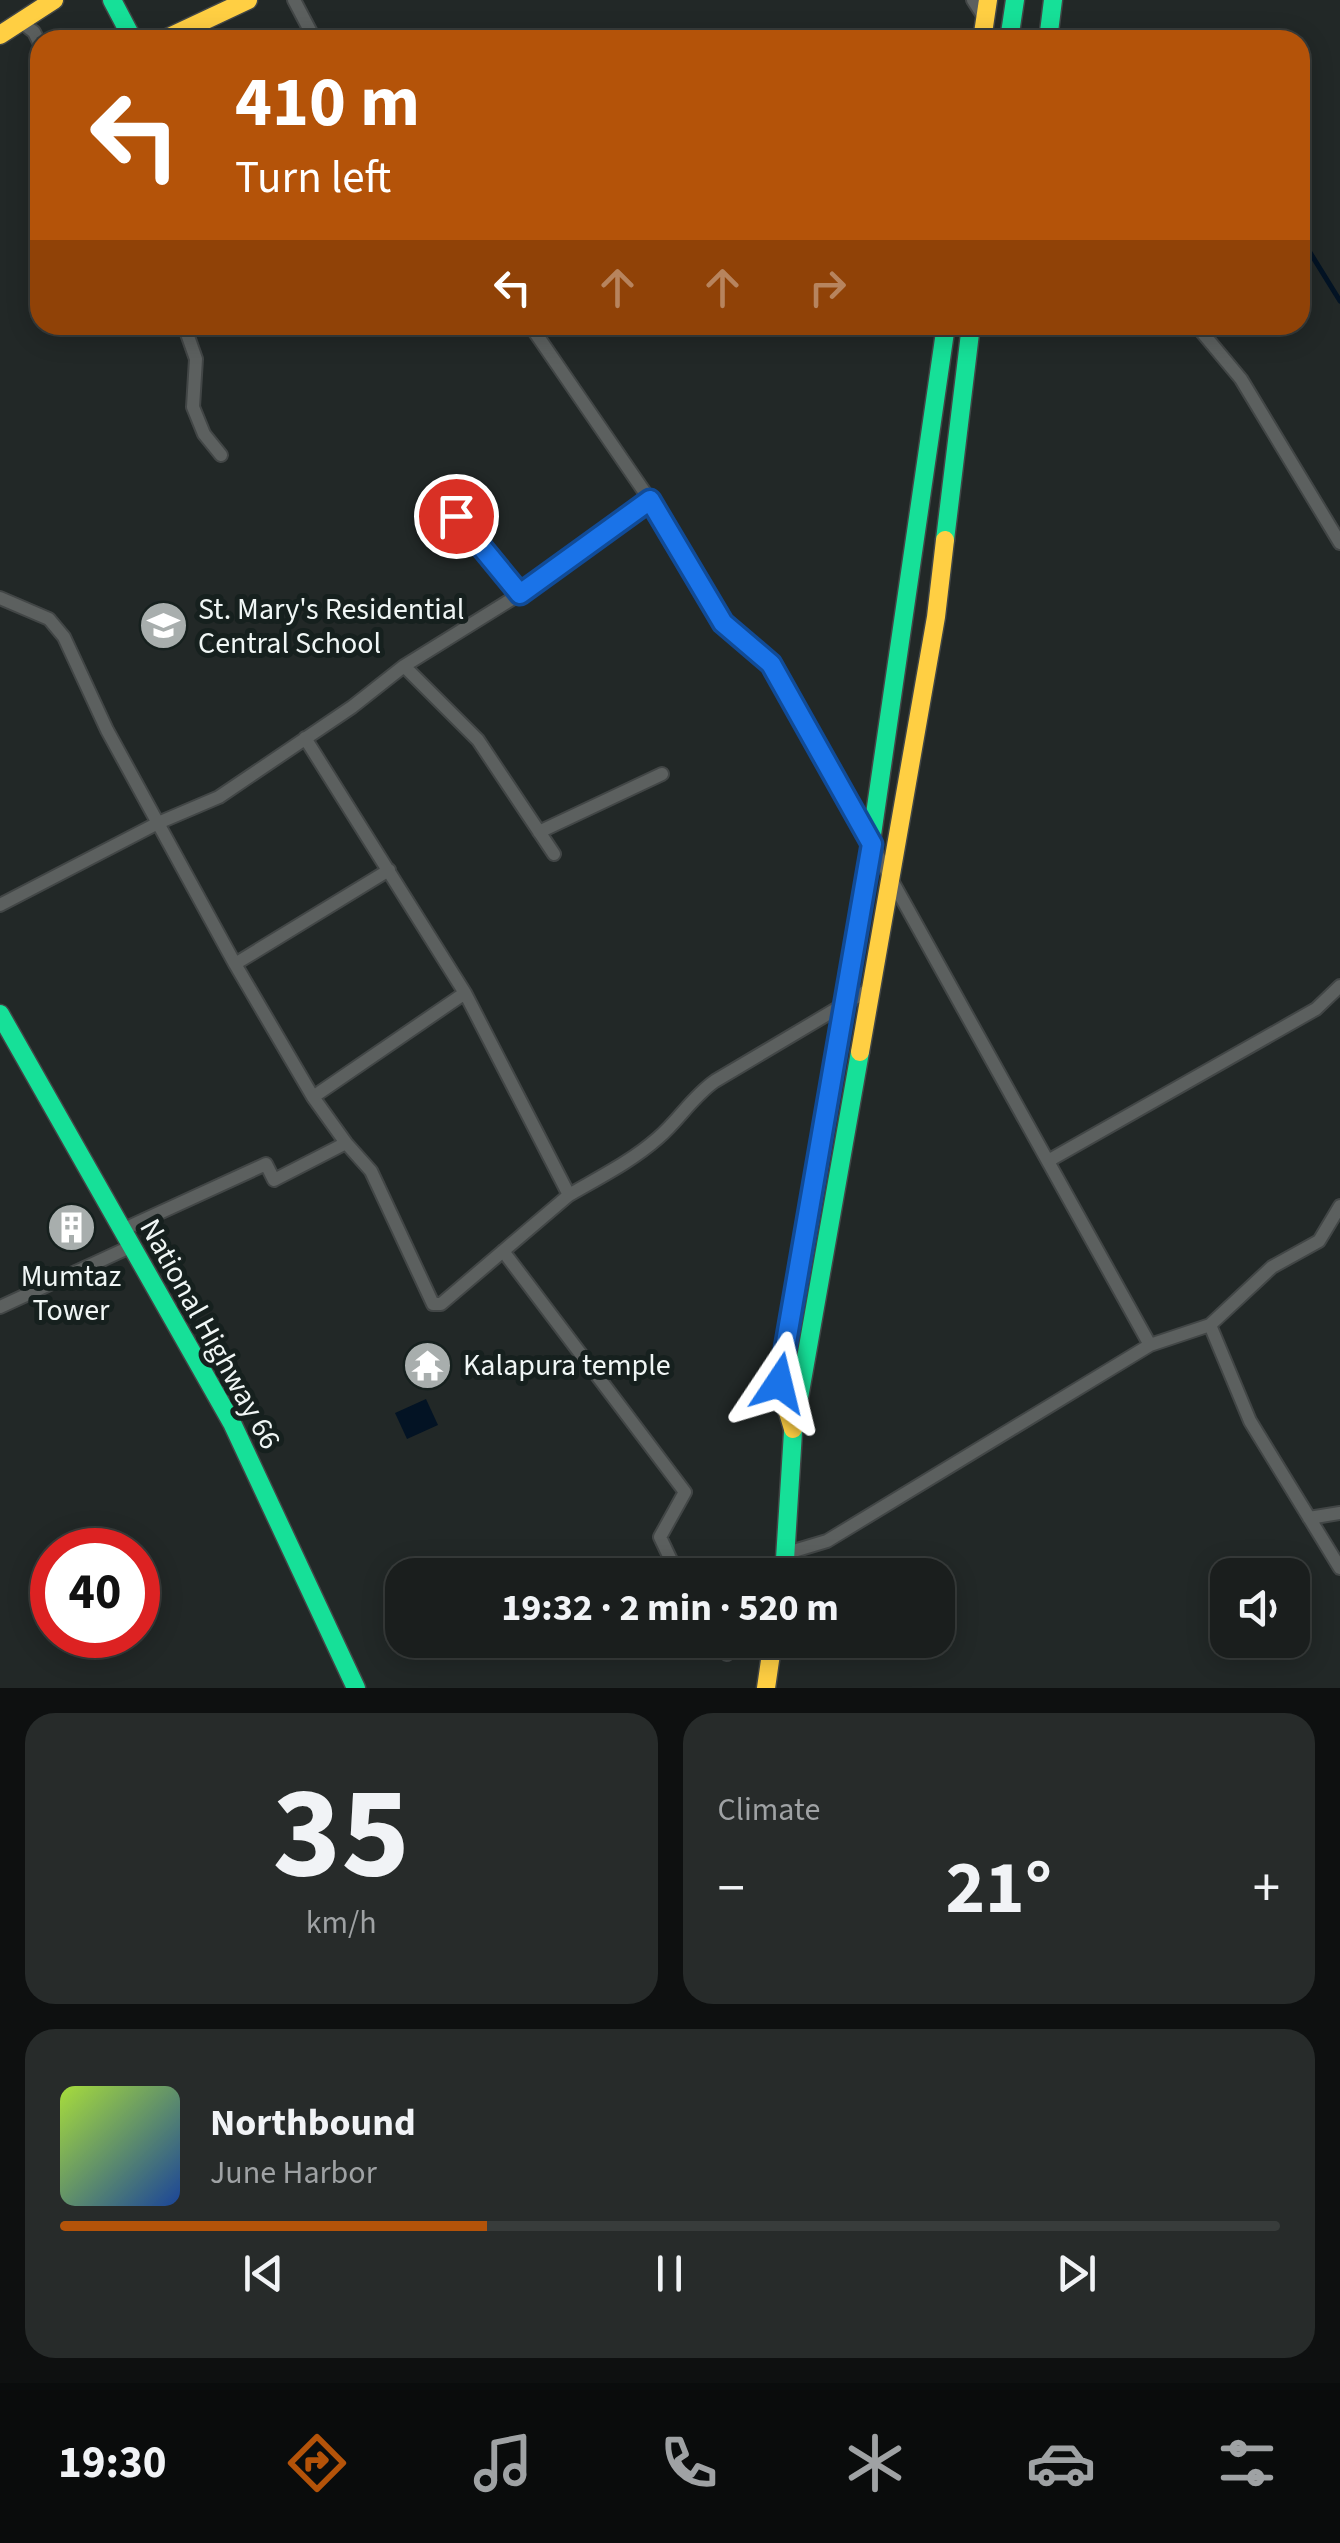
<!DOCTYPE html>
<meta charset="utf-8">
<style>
:root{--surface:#1a1e1d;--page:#272b2a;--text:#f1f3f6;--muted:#9fa2a4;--line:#383c3b;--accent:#b45309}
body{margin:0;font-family:"Source Sans 3",sans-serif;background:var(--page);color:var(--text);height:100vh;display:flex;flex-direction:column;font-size:38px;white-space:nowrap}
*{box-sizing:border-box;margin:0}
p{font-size:32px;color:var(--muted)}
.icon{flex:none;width:55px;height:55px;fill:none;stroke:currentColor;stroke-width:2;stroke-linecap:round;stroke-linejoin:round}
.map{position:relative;height:1688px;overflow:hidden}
.details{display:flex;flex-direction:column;gap:25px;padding:25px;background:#0e1010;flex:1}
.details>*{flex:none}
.banner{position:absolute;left:30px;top:30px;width:1280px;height:305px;border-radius:30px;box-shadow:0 5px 25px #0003,0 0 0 2px var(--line);background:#b45309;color:#fff;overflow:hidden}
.buttons{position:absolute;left:1210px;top:1558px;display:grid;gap:20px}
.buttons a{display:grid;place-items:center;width:100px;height:100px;border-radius:20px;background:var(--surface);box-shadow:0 5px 25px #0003,0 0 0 2px var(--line);font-size:50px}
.speed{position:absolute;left:30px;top:1528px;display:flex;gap:20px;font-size:50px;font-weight:700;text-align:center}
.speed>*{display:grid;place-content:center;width:130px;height:130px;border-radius:50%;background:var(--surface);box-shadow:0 5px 25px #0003,0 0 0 2px var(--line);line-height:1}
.speed .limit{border:15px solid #d22;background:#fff;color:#111}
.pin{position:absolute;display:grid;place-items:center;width:85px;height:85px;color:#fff;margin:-42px;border:5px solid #fff;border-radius:50%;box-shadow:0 2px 10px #0007}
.me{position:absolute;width:110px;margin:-55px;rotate:10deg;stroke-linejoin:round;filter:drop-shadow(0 0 8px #0008)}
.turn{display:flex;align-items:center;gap:35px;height:210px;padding:0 40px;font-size:45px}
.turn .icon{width:130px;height:130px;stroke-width:2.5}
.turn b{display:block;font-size:70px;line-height:85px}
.lanes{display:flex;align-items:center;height:95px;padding:0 40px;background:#0003;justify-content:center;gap:50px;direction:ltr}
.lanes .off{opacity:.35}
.big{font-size:75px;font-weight:700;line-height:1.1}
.details .tile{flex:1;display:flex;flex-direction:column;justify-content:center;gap:15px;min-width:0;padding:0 35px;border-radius:30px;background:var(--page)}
.details .dial{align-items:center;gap:0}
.dial b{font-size:130px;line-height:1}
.song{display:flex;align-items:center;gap:30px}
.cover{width:120px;height:120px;border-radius:15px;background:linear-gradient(135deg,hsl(80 70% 55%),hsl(220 70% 35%))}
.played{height:10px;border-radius:5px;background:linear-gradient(90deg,var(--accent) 35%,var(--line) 35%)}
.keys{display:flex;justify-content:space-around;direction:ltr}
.heat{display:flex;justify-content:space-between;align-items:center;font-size:55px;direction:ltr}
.details .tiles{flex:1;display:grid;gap:25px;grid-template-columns:1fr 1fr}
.tile:last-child{grid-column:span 2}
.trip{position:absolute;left:385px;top:1558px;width:570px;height:100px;border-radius:30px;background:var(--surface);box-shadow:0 5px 25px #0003,0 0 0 2px var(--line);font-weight:700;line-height:100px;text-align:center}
.dock{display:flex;height:160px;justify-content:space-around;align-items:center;background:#0a0c0c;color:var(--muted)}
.dock .icon{width:70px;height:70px}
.dock .selected{color:var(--accent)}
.dock b{font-size:45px;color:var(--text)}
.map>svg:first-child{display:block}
.water{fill:#031324}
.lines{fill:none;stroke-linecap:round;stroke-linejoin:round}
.stream{stroke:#031324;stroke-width:5}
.street-casing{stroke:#424646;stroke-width:16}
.fast-casing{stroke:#424646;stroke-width:21}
.slow-casing{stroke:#424646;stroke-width:21}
.street{stroke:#5c605f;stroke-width:12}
.fast{stroke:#16e098;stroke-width:18}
.slow{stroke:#ffcf43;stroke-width:18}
.route-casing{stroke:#114b97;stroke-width:25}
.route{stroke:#1a73e8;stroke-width:18}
.labels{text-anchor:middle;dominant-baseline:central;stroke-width:10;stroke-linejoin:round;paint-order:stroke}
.poi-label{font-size:30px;fill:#f0f6f5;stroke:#16201e;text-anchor:start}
.street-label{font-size:30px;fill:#f0f6f5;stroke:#16201e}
</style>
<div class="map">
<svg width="1340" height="1688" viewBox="0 0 1340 1688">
<rect width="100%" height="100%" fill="#222827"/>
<path class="water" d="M426 1399 438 1425 407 1439 395 1413Z"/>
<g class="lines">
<path class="stream" d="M1306 246 1340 301"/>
<defs>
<path id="street" d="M294 0 315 40
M973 0 984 17
M21 22 34 32 40 44
M184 325 196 359 193 407 204 434 221 455
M530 325 650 500 723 623 771 663 1150 1345 1210 1325 1250 1421 1340 1568
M1196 325 1241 379 1340 543
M437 501 455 517 520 594
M0 598 49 619 64 637 107 730 235 964 313 1097 346 1143 371 1171 433 1304H441L569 1195
M404 666 478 740 554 854
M305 738 465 993 569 1195C600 1177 632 1161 658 1138 679 1120 692 1097 715 1081L870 989
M539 832 662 774
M0 905 158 823 219 797 352 707 404 666 520 594 650 500
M235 964 389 870
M313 1097 465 993
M1048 1161 1316 1009 1340 986
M122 1230 266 1164 274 1180 346 1143
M503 1251 685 1492 660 1537 678 1575
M0 1307 132 1246
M1210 1325 1272 1267 1319 1241 1340 1206
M1309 1518 1340 1513
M787 1553 827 1541 1150 1345
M718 1640 727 1654"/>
<path id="fast" d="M112 0 133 40
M1009 40 1015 0
M1048 40 1053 0
M945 540 971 325
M865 883 946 325
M0 1014 232 1423 356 1688
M784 1575 793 1432 860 1052"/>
<path id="slow" d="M0 35 54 0
M163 40 248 0
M982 40 988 0
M860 1052 936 617 945 540
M793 1429 779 1383 865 883
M766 1688 773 1640"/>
</defs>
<use href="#street" class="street-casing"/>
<use href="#fast" class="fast-casing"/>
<use href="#slow" class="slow-casing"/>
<use href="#street" class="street"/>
<use href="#fast" class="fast"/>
<use href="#slow" class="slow"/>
</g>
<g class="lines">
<defs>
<path id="route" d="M456 516 520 594 650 500 723 623 771 664 872 844 779 1383"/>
</defs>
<use href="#route" class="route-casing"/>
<use href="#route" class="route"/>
</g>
<defs>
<symbol id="school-disc" viewBox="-11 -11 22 22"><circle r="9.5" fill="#a8aead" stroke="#16201e"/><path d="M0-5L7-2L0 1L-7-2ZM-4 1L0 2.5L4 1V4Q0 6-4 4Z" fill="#fff"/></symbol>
<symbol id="building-disc" viewBox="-11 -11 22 22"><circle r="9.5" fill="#a8aead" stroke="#16201e"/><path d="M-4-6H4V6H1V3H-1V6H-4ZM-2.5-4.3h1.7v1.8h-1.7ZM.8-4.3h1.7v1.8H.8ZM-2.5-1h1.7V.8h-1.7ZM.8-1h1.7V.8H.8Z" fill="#fff"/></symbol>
<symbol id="temple-disc" viewBox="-11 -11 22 22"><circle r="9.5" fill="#a8aead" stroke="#16201e"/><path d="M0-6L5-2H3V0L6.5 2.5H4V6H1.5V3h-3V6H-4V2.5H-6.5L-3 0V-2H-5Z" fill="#fff"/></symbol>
</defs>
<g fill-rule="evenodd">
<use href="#school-disc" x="136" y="598" width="55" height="55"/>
<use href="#building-disc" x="44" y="1200" width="55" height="55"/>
<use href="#temple-disc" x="400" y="1338" width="55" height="55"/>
</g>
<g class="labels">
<g class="poi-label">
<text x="198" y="609">St. Mary's Residential<tspan x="198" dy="34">Central School</tspan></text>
<text x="71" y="1276" text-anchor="middle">Mumtaz<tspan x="71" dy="34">Tower</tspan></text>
<text x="463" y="1365">Kalapura temple</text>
</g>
<g class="street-label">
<text transform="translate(210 1334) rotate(61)">National Highway 66</text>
</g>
</g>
</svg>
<div class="buttons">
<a><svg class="icon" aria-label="sound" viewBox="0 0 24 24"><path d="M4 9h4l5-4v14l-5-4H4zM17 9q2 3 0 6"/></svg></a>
</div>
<div class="speed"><div class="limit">40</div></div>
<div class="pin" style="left:456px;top:516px;background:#d93025"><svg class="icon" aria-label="arrive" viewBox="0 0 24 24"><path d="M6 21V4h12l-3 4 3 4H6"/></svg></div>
<svg class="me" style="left:779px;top:1383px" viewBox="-20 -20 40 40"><path d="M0-17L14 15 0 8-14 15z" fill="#1a73e8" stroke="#fff" stroke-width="4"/></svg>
<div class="trip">19:32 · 2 min · 520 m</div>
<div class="banner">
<div class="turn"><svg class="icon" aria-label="left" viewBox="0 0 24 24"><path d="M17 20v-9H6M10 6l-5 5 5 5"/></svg><div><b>410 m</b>Turn left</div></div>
<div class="lanes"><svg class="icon" aria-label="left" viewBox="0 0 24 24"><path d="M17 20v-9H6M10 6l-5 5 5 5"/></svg><svg class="icon off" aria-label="ahead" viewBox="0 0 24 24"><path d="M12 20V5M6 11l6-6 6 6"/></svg><svg class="icon off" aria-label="ahead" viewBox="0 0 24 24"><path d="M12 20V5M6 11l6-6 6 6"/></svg><svg class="icon off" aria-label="right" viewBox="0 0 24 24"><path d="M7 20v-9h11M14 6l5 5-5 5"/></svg></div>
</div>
</div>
<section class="details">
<div class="tiles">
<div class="tile dial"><b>35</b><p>km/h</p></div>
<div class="tile"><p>Climate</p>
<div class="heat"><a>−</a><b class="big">21°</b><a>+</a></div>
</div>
<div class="tile">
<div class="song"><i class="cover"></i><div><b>Northbound</b><p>June Harbor</p></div></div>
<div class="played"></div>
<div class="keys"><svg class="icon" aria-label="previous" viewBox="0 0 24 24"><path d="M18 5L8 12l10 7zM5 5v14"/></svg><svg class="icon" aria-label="pause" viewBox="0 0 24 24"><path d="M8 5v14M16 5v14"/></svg><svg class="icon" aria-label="next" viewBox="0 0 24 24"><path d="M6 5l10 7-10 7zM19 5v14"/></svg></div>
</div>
</div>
</section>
<nav class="dock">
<b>19:30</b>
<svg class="icon selected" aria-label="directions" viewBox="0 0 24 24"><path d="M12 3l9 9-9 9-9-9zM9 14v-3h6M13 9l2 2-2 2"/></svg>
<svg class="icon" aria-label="music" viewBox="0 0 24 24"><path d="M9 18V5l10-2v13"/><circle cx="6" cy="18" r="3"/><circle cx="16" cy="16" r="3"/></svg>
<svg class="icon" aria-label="phone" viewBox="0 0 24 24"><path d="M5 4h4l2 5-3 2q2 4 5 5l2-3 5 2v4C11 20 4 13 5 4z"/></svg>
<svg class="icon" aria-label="climate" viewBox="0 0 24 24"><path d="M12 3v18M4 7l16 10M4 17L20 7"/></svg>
<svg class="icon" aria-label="car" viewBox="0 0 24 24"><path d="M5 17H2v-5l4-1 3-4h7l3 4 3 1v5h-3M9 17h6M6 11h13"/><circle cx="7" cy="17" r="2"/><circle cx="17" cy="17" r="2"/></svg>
<svg class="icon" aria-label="filters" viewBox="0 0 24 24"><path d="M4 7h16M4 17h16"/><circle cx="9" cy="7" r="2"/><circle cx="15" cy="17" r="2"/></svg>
</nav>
